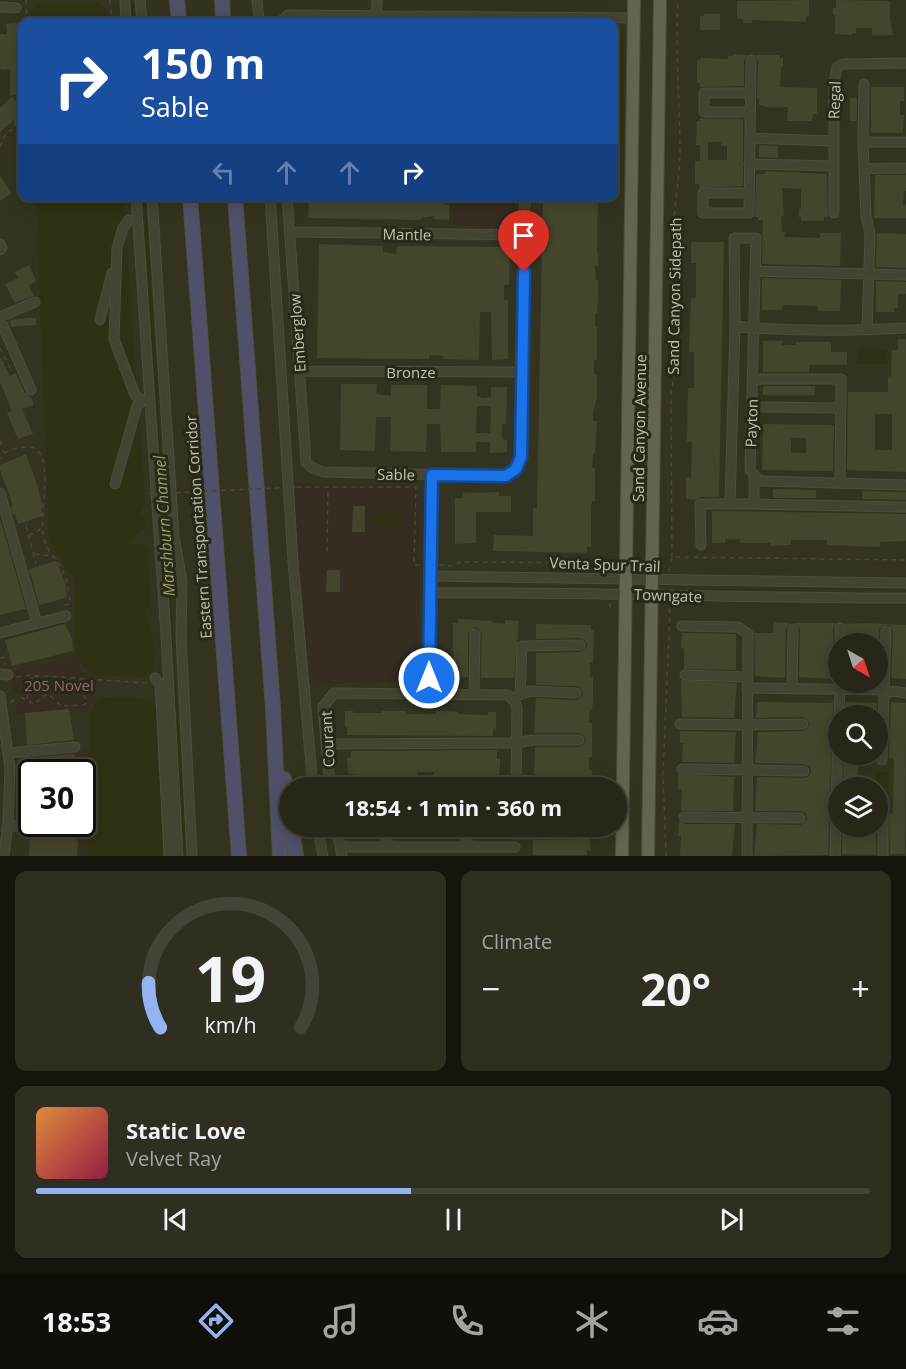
<!DOCTYPE html>
<meta charset="utf-8">
<style>
:root{--surface:#272618;--page:#2f2e21;--text:#f1f3f6;--muted:#a4a5a2;--line:#434337;--accent:#95b2f1}
body{margin:0;font-family:"Open Sans",sans-serif;background:var(--page);color:var(--text);height:100vh;display:flex;flex-direction:column;font-size:22px;white-space:nowrap}
*{box-sizing:border-box;margin:0}
p{font-size:20px;color:var(--muted)}
.icon{flex:none;width:33px;height:33px;fill:none;stroke:currentColor;stroke-width:2;stroke-linecap:round;stroke-linejoin:round}
.map{position:relative;height:856px;overflow:hidden}
.panel{display:flex;flex-direction:column;gap:15px;padding:15px;background:#15150d;flex:1}
.panel>*{flex:none}
.guide{position:absolute;left:18px;top:18px;width:600px;height:183px;border-radius:12px;box-shadow:0 3px 15px #0003,0 0 0 2px var(--line);background:#1a4fa0;color:#fff;overflow:hidden}
.needle{width:39px;rotate:141deg}
.fabs{position:absolute;left:828px;top:633px;display:grid;gap:12px}
.fabs a{display:grid;place-items:center;width:60px;height:60px;border-radius:50%;background:var(--surface);box-shadow:0 3px 15px #0003,0 0 0 2px var(--line);font-size:30px}
.speed{position:absolute;left:18px;top:759px;display:flex;gap:12px;font-size:30px;font-weight:700;text-align:center}
.speed>*{display:grid;place-content:center;width:78px;height:78px;border-radius:50%;background:var(--surface);box-shadow:0 3px 15px #0003,0 0 0 2px var(--line);line-height:1}
.speed .limit{border:3px solid #111;border-radius:9px;background:#fff;color:#111}
.pin{position:absolute;display:grid;place-items:center;width:51px;height:51px;color:#fff;margin:-62px -26px;border-radius:50% 50% 50% 0;rotate:-45deg;box-shadow:0 0 6px #0007}
.pin .icon{rotate:45deg}
.me{position:absolute;width:66px;margin:-33px;rotate:0deg;stroke-linejoin:round;filter:drop-shadow(0 0 4px #0008)}
.turn{display:flex;align-items:center;gap:21px;height:126px;padding:0 24px;font-size:27px}
.turn .icon{width:78px;height:78px;stroke-width:2.5}
.turn b{display:block;font-size:42px;line-height:51px}
.lanes{display:flex;align-items:center;height:57px;padding:0 24px;background:#0003;justify-content:center;gap:30px;direction:ltr}
.lanes .off{opacity:.35}
.big{font-size:45px;font-weight:700;line-height:1.1}
.panel .card{flex:1;display:flex;flex-direction:column;justify-content:center;gap:9px;min-width:0;padding:0 21px;border-radius:12px;background:var(--page)}
.panel .dial{align-items:center;gap:0}
.dial svg{height:156px;overflow:visible;fill:none;stroke:var(--line);stroke-width:7;stroke-linecap:round;text-anchor:middle}
.dial text{fill:var(--text);stroke:none}
.song{display:flex;align-items:center;gap:18px}
.cover{width:72px;height:72px;border-radius:9px;background:linear-gradient(135deg,hsl(30 70% 55%),hsl(340 70% 35%))}
.played{height:6px;border-radius:3px;background:linear-gradient(90deg,var(--accent) 45%,var(--line) 45%)}
.keys{display:flex;justify-content:space-around;direction:ltr}
.heat{display:flex;justify-content:space-between;align-items:center;font-size:33px;direction:ltr}
.panel .tiles{flex:1;display:grid;gap:15px;grid-template-columns:1fr 1fr}
.card:last-child{grid-column:span 2}
.trip{position:absolute;left:279px;top:777px;width:348px;height:60px;border-radius:30px;background:var(--surface);box-shadow:0 3px 15px #0003,0 0 0 2px var(--line);font-weight:700;line-height:60px;text-align:center}
.menu{display:flex;height:96px;justify-content:space-around;align-items:center;background:#100f0a;color:var(--muted)}
.menu .icon{width:42px;height:42px}
.menu .selected{color:var(--accent)}
.menu b{font-size:27px;color:var(--text)}
.map>svg:first-child{display:block}
.green{fill:#352c22}
.water{fill:#303015}
.lines{fill:none;stroke-linecap:round;stroke-linejoin:round}
.stream{stroke:#303015;stroke-width:3}
.building{fill:#45452d;fill-rule:evenodd}
.minor-casing{stroke:#4e4e3d;stroke-width:11}
.major-casing{stroke:#4e4e3d;stroke-width:14}
.highway-casing{stroke:#4f4f3e;stroke-width:16}
.path{stroke:#4d443a;stroke-width:1.5;stroke-dasharray:4.5 4.5;stroke-linecap:butt}
.minor{stroke:#443;stroke-width:9}
.major{stroke:#656451;stroke-width:12}
.highway{stroke:#51506a;stroke-width:14}
.path-bridge{stroke:#4d443a;stroke-width:1.5;stroke-dasharray:4.5 4.5;stroke-linecap:butt}
.route-casing{stroke:#114b97;stroke-width:15}
.route{stroke:#1a73e8;stroke-width:10}
.labels{text-anchor:middle;dominant-baseline:central;stroke-width:6;stroke-linejoin:round;paint-order:stroke}
.street-label{font-size:15px;fill:#c1c2ad;stroke:#292919}
.park-label{font-size:15px;fill:#906775;stroke:#292919}
.water-label{font-size:16px;font-style:italic;fill:#9f9e67;stroke:#292919}
</style>
<div class="map">
<svg width="906" height="856" viewBox="0 0 906 856">
<rect width="100%" height="100%" fill="#343320"/>
<path class="green" d="M453 197H516V221L511 227 453 225Z
M291 483 411 484 415 487 418 494 420 588 415 676 411 681 307 684Z
M78 655 79 664 84 673 95 675 90 709 16 713V706L22 696 13 689 9 672Z"/>
<path class="water" d="M40 3H98C106 8 108 13 109 22H30C29 13 31 7 40 3Z
M36 197H124L125 208 119 229 126 231 137 391 131 395 133 409 139 411 145 503 140 515 146 520V528L128 540 130 545 135 544 147 546 151 606 144 609C150 625 158 650 154 667 153 673 149 675 144 677L95 675C61 664 82 601 72 577 66 565 56 553 49 542Z
M858 349 887 350V364H857Z
M371 513 401 514V531H391V526H371Z
M99 697 149 699 157 709V757L165 832 164 856H88L90 713Z
M875 772H888V802H878Z"/>
<g class="lines">
<path class="stream" d="M131 0 133 22
M144 196 185 856"/>
</g>
<path class="building" d="M809 0V15L806 17V22L752 20V23H743V19H737V1Z
M836 0 890 1V19L893 35H872V28H856V33H852V35L835 34V15H833V8H836Z
M704 14H720V30H700V16H704Z
M16 23 21 24 22 28V36L18 37 17 43 18 59 20 67H22V94L10 96V69L1 70 0 66V34H7L6 24Z
M733 54 747 55 744 60V86L700 87V83H697V60H700V58L728 59V56H733Z
M755 55H780V58H783V67H781L780 87 815 88 817 89V114H813L812 121H787L788 107H764L763 105H759V99H757L758 60Z
M871 87H904V101H900V115H904L903 133H871Z
M12 97 22 109V120L14 127V120L0 132V108Z
M850 98H857V121H850Z
M700 118 743 119V186L699 188V184H695V161H699L700 158V145H696L697 121H700ZM708 142H721V146H727V160H708Z
M759 145 778 146V158L759 157Z
M765 171 827 174 828 217H824V221H801V217H799V209H801V189L782 188 784 216H781L782 232H785L784 237 820 238V233H841L840 266 762 264 763 220H758V217H755L756 174H765Z
M875 175H906V191H904L903 205H906V218H874Z
M0 176 12 193 0 201Z
M543 196H598L597 252H598V266H595L596 280H598V303L597 313H595V327H597V360H594V374H597V397L593 413V421H597L595 454H593L592 467 595 468V501H592L591 506V547H587V553L493 551 494 535 533 536V508H537Z
M361 198 395 199V202H410V200H444V205H449V220L434 219V216L421 218V220L308 218 309 200Z
M877 233 906 234V268L876 267Z
M691 242H724L719 497H700L695 500 686 499V477L691 478 692 442H687L688 388H694V352H689L691 298H696V263H691Z
M319 244 383 246V252L396 254 397 246 510 247 509 285H504V300H508V359L492 360 491 312H480L479 360 443 359V356L429 355V359L317 358Z
M29 265 36 281 29 285 34 296 15 303 5 284 18 278 15 272Z
M762 278 841 280 840 311H818V306L783 305 782 310H762Z
M876 281 906 282V294H898V308H894V312H876Z
M28 318H36V325L11 327 10 320Z
M898 339H906V472L847 470 848 392H888V376L891 377 892 350H898ZM875 414H892V450H875Z
M763 341H782V345H796V342H831V352H847V365H809V372H763Z
M0 356 10 376 16 373 25 393 31 397 33 402V405L22 409 33 434 18 439 7 413 12 411 0 382Z
M341 384H377L376 394 391 396V385H427V409H440L441 385 477 386V396L483 398 491 397V387H507L506 424H502V439L507 440V452L490 453V442H476V452H441L440 424H427L426 452 390 451 391 417H376L375 451 340 450ZM477 406H491L490 433H476Z
M763 386H815V395H763Z
M763 424 834 425 833 471 762 470ZM791 438H806V453L791 452Z
M26 454 37 484 43 507 41 508 43 513 42 516 18 524 15 514 13 515 11 507 13 506 0 470V465Z
M773 489 816 490V498H773Z
M862 491 906 492V500L862 499Z
M499 492V496H511V512H476V543L455 544V498H463V493Z
M353 506H365V532H352Z
M712 511 906 514V541L880 542V547L827 545V540H791V545L770 546V543H740V539H725V543H712Z
M0 518 26 609 0 615Z
M56 561 65 582 67 598 39 605 29 569Z
M327 570H340V592H326Z
M458 619 492 621V623L505 624V620L519 621 514 678H481L482 634 479 629 475 627 468 633V677L453 678V623H458Z
M774 622 790 623 786 629 785 678 755 676 754 633H773Z
M796 623H836L833 628 834 679 799 677 800 629Z
M867 623 906 625V679L891 678 893 631 889 625H883L879 630 878 678V644H847L845 624Z
M65 624 72 639 73 651 12 666 5 640Z
M536 624 591 625V630H594L593 663H590V677H593V700L592 710H590L589 723H592V757H589V770H592V784H584L578 779 534 780 535 747H579L583 745 586 741 584 736 580 733H534L536 698 576 700 581 697 583 693 580 688 576 686 536 685V653L580 652 584 650 587 645 585 641 580 638 536 639Z
M682 633 736 634V670L684 669V649L681 648Z
M681 680 737 683 734 718 682 717Z
M757 702 833 703 828 855 754 856 757 824 801 825 807 819 806 814 800 811H755L757 777 804 778 808 777 811 772 810 767 804 764 755 763 758 732 803 731 807 729 810 724 808 720 803 717 756 718Z
M846 702 877 703V714L846 716Z
M891 702 906 703 905 854H890L889 814 893 813 894 759 889 758Z
M69 709 74 740 27 745 25 713Z
M345 711H353V713H382V711H406V714H436V711H444L458 712V714L488 715V712H496V729L493 728V736L347 735V727H345Z
M680 731 736 732 734 763 682 762 683 743H680Z
M497 750V759H500V765L499 775H496V788H473L471 781 467 778 461 781 459 788H434V772H417V788H394L392 783 388 780 383 782 380 788H356L355 774H348L347 758H351V751Z
M74 754 77 772H28L25 758Z
M844 754H858V788H843Z
M678 774 734 777 733 811H681L682 789H678Z
M679 821 684 824H735L732 856H680L681 836H678Z
M578 826H591L590 851 587 850V855H533V840L580 839 584 832Z
M842 826H876V855L842 854Z
M30 832H76V839L78 843 77 856H29Z"/>
<g class="lines">
<defs>
<path id="minor" d="M125 0 126 22
M140 0 142 22
M257 0 259 22
M0 7 16 8
M376 16 377 0
M280 22 288 15 633 18
M864 84 863 142 866 216 870 234 867 330
M750 112H704V93H750
M750 138 833 141
M863 142H906
M749 164 833 166
M864 169 906 168
M749 193H703V213H749L751 60
M136 196 166 636 178 856
M152 196 174 537 182 581 181 636 192 856
M270 196 293 561 313 788
M287 196 306 462 311 467 323 472 506 476 516 469 521 457 525 196
M834 213V83L837 67 844 64 906 63
M290 232 524 235
M0 244 2 248 0 250
M756 271 906 275
M0 317 35 302
M0 319 31 390
M100 320 112 273
M735 326 734 238H756L750 470 759 481 906 485
M300 371 522 372
M753 379H841L840 483
M752 407 840 408
M754 476V504L906 507
M115 484 137 406 142 400 135 395 114 339 117 248 123 228 129 220
M0 493 37 623
M730 504H754
M701 545 700 504H730L735 326C791 332 850 331 906 328
M430 576 906 583
M430 593C589 592 747 598 906 598
M682 626 738 627 748 634 747 856
M0 633 66 616
M840 644V628
M0 674 8 675
M685 675 747 677
M155 678 160 684 161 699 169 856
M747 688 885 690 906 693
M792 688 793 629
M429 693 432 475
M474 694 475 634
M520 695 522 646 580 645
M0 696 10 768 8 822 4 856
M517 696 529 691 576 693
M839 716 840 682
M680 724 748 725 803 724
M326 744 516 743 533 740H579
M8 753 75 747
M882 760 886 631
M682 769 804 771
M466 785V788
M516 787 578 786
M330 788 323 707 334 693 508 695 515 702 517 708 516 788
M387 788V787
M684 817 800 818
M883 817V856
M8 826 77 825
M317 826 323 856
M336 826 342 856
M467 826V847
M515 834 577 833
M340 847H515
M387 847V826
M835 856 838 724"/>
<path id="major" d="M622 856 634 0
M648 856 660 0"/>
<path id="highway" d="M177 0 179 22
M222 0 223 22
M190 196 239 856
M235 196 273 708 280 856
M284 779 290 815
M291 826 296 856"/>
</defs>
<use href="#minor" class="minor-casing"/>
<use href="#major" class="major-casing"/>
<use href="#highway" class="highway-casing"/>
<path class="path" d="M26 0 27 22
M110 0 112 22
M0 147C4 135 9 128 22 127
M0 348 11 370
M0 364 7 361
M0 441 5 456 0 459
M4 453C14 449 31 442 39 452 51 466 40 517 43 535 45 548 52 554 59 564 67 576 69 589 70 604L63 605V608
M297 487H416L414 565H422
M26 526 36 564
M29 535 36 533 42 527
M327 551 328 486
M35 554 51 556
M672 557 671 393C682 342 674 289 674 238 673 210 679 183 680 156 680 103 675 52 678 0
M439 565 453 566 460 562 608 563 610 566H614
M669 571 672 557 906 560
M610 603V608H615
M0 658 3 657 5 665
M34 676 62 686 72 677
M17 677 30 675 147 683
M31 677 61 706 84 705 87 702 79 685 80 679
M21 697 34 704 47 694
M27 699 28 692 42 688
M11 703 16 696
M20 788H32
M666 856 663 775 670 612 668 605"/>
<use href="#minor" class="minor"/>
<use href="#major" class="major"/>
<use href="#highway" class="highway"/>
<path class="path-bridge" d="M149 494 295 487"/>
</g>
<g class="lines">
<defs>
<path id="route" d="M429 678 432 475 506 476 516 469 521 457 524 272"/>
</defs>
<use href="#route" class="route-casing"/>
<use href="#route" class="route"/>
</g>
<g class="labels">
<g class="street-label">
<text transform="translate(834 100) rotate(-88)">Regal</text>
<text transform="translate(407 234) rotate(1)">Mantle</text>
<text transform="translate(674 296) rotate(-89)">Sand Canyon Sidepath</text>
<text transform="translate(297 333) rotate(-94)">Emberglow</text>
<text x="411" y="372">Bronze</text>
<text transform="translate(751 423) rotate(-88)">Payton</text>
<text transform="translate(639 428) rotate(-89)">Sand Canyon Avenue</text>
<text transform="translate(396 474) rotate(1)">Sable</text>
<text transform="translate(198 527) rotate(-94)">Eastern Transportation Corridor</text>
<text transform="translate(605 564) rotate(2)">Venta Spur Trail</text>
<text transform="translate(668 595) rotate(2)">Towngate</text>
<text transform="translate(327 739) rotate(-93)">Courant</text>
</g>
<g class="park-label">
<text x="59" y="685">205 Novel</text>
</g>
<g class="water-label">
<text transform="translate(164 526) rotate(-94)">Marshburn Channel</text>
</g>
</g>
</svg>
<div class="fabs">
<a><svg class="needle" viewBox="-14 -14 28 28"><path d="M0-13l5 13h-10z" fill="#e53935"/><path d="M0 13l5-13h-10z" fill="#a4a5a2"/></svg></a>
<a><svg class="icon" aria-label="search" viewBox="0 0 24 24"><circle cx="10" cy="10" r="6"/><path d="M15 15l6 6"/></svg></a>
<a><svg class="icon" aria-label="layers" viewBox="0 0 24 24"><path d="M12 4l9 5-9 5-9-5zM3 14l9 5 9-5"/></svg></a>
</div>
<div class="speed"><div class="limit">30</div></div>
<div class="pin" style="left:524px;top:272px;background:#d93025"><svg class="icon" aria-label="arrive" viewBox="0 0 24 24"><path d="M6 21V4h12l-3 4 3 4H6"/></svg></div>
<svg class="me" style="left:429px;top:678px" viewBox="-20 -20 40 40"><circle r="17" fill="#1a73e8" stroke="#fff" stroke-width="3"/><path d="M0-11L8 9 0 5-8 9z" fill="#fff"/></svg>
<div class="trip">18:54 · 1 min · 360 m</div>
<div class="guide">
<div class="turn"><svg class="icon" aria-label="right" viewBox="0 0 24 24"><path d="M7 20v-9h11M14 6l5 5-5 5"/></svg><div><b>150 m</b>Sable</div></div>
<div class="lanes"><svg class="icon off" aria-label="left" viewBox="0 0 24 24"><path d="M17 20v-9H6M10 6l-5 5 5 5"/></svg><svg class="icon off" aria-label="ahead" viewBox="0 0 24 24"><path d="M12 20V5M6 11l6-6 6 6"/></svg><svg class="icon off" aria-label="ahead" viewBox="0 0 24 24"><path d="M12 20V5M6 11l6-6 6 6"/></svg><svg class="icon" aria-label="right" viewBox="0 0 24 24"><path d="M7 20v-9h11M14 6l5 5-5 5"/></svg></div>
</div>
</div>
<section class="panel">
<div class="tiles">
<div class="card dial"><svg viewBox="0 0 100 80">
<path d="M14 69A42 42 0 1 1 86 69"/>
<path d="M14 69A42 42 0 0 1 8 46" stroke="#95b2f1"/>
<text x="50" y="56" font-size="32" font-weight="700">19</text>
<text x="50" y="72" font-size="11">km/h</text>
</svg></div>
<div class="card"><p>Climate</p>
<div class="heat"><a>−</a><b class="big">20°</b><a>+</a></div>
</div>
<div class="card">
<div class="song"><i class="cover"></i><div><b>Static Love</b><p>Velvet Ray</p></div></div>
<div class="played"></div>
<div class="keys"><svg class="icon" aria-label="previous" viewBox="0 0 24 24"><path d="M18 5L8 12l10 7zM5 5v14"/></svg><svg class="icon" aria-label="pause" viewBox="0 0 24 24"><path d="M8 5v14M16 5v14"/></svg><svg class="icon" aria-label="next" viewBox="0 0 24 24"><path d="M6 5l10 7-10 7zM19 5v14"/></svg></div>
</div>
</div>
</section>
<nav class="menu">
<b>18:53</b>
<svg class="icon selected" aria-label="directions" viewBox="0 0 24 24"><path d="M12 3l9 9-9 9-9-9zM9 14v-3h6M13 9l2 2-2 2"/></svg>
<svg class="icon" aria-label="music" viewBox="0 0 24 24"><path d="M9 18V5l10-2v13"/><circle cx="6" cy="18" r="3"/><circle cx="16" cy="16" r="3"/></svg>
<svg class="icon" aria-label="phone" viewBox="0 0 24 24"><path d="M5 4h4l2 5-3 2q2 4 5 5l2-3 5 2v4C11 20 4 13 5 4z"/></svg>
<svg class="icon" aria-label="climate" viewBox="0 0 24 24"><path d="M12 3v18M4 7l16 10M4 17L20 7"/></svg>
<svg class="icon" aria-label="car" viewBox="0 0 24 24"><path d="M5 17H2v-5l4-1 3-4h7l3 4 3 1v5h-3M9 17h6M6 11h13"/><circle cx="7" cy="17" r="2"/><circle cx="17" cy="17" r="2"/></svg>
<svg class="icon" aria-label="filters" viewBox="0 0 24 24"><path d="M4 7h16M4 17h16"/><circle cx="9" cy="7" r="2"/><circle cx="15" cy="17" r="2"/></svg>
</nav>
